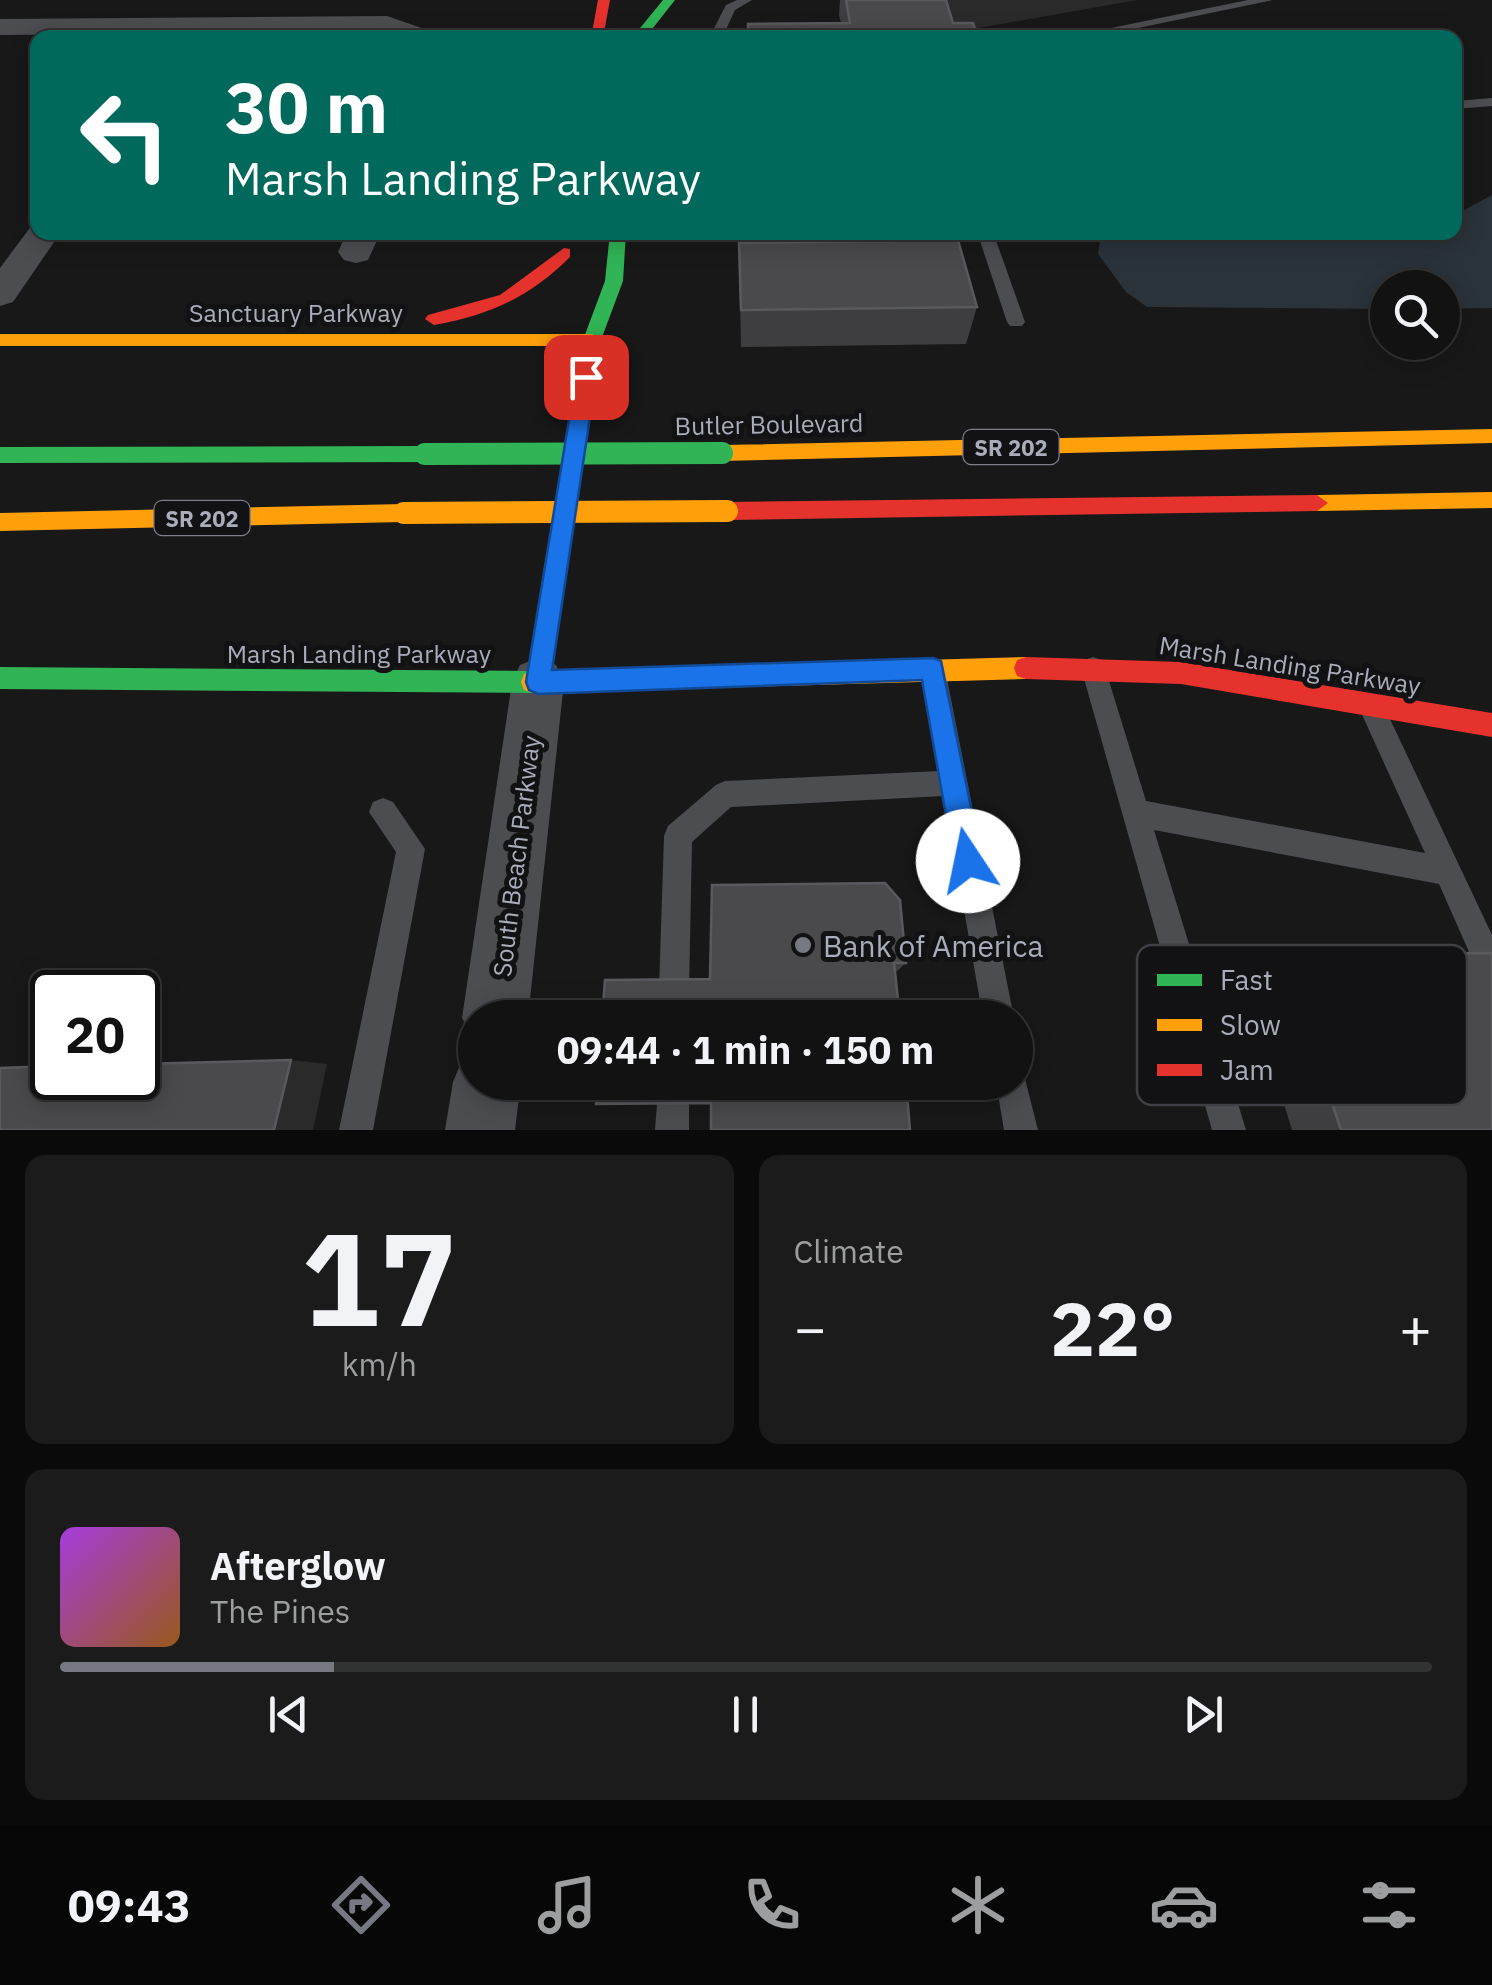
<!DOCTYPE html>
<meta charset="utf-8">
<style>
:root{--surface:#121212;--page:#1b1b1b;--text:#f1f3f6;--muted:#9c9e9f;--line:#313232;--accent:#767981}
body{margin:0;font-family:"IBM Plex Sans",sans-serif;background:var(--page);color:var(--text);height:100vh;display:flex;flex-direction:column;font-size:38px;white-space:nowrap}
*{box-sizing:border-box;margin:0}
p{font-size:32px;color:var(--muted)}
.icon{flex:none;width:55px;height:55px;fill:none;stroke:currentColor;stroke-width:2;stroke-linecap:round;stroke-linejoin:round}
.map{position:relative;height:1130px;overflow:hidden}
.drawer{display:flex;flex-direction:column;gap:25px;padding:25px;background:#0a0a0a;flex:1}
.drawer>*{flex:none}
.banner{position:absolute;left:30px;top:30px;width:1432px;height:210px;border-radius:20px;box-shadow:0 5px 25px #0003,0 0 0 2px var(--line);background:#00695c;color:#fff;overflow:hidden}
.tools{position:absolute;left:1370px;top:270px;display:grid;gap:20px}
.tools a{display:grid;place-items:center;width:90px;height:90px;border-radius:50%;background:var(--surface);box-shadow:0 5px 25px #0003,0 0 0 2px var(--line);font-size:50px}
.speed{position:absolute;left:30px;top:970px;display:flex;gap:20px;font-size:50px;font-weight:700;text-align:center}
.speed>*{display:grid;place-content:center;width:130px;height:130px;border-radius:50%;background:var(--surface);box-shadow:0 5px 25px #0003,0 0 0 2px var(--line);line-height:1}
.speed .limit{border:5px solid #111;border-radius:15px;background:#fff;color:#111}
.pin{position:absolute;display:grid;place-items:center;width:85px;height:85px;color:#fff;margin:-42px;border-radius:20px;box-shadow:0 5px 15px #0006}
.me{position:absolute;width:110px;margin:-55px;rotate:349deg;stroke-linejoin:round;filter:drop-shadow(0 0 8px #0008)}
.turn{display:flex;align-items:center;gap:35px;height:210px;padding:0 30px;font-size:45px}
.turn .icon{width:130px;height:130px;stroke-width:2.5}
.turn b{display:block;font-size:70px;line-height:85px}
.big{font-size:75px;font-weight:700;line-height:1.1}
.drawer .tile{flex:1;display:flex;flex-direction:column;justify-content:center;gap:15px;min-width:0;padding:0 35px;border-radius:20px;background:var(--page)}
.drawer .dial{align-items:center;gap:0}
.dial b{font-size:130px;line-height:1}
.song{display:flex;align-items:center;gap:30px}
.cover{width:120px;height:120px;border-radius:15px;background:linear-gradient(135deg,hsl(280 70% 55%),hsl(30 70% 35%))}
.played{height:10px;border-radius:5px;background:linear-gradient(90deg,var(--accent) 20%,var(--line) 20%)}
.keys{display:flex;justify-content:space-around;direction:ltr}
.heat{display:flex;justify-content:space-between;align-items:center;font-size:55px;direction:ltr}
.drawer .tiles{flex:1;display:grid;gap:25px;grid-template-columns:1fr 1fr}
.tile:last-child{grid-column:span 2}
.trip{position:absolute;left:458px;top:1000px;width:575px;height:100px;border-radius:50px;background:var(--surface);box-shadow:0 5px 25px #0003,0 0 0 2px var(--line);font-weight:700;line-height:100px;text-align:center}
.menu{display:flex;height:160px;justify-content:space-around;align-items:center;background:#070707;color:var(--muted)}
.menu .icon{width:70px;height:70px}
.menu .active{color:var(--accent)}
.menu b{font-size:45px;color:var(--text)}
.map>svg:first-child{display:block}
.water{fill:#2a323a}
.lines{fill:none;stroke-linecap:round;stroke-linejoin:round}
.lane{fill:#4c4d51;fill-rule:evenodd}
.street{fill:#4c4d51;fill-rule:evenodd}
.fast{fill:#30b455;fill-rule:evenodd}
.slow{fill:#ff9f0a;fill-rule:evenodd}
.jam{fill:#e5322d;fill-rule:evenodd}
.fast-bridge{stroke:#30b455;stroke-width:22}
.slow-bridge{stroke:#ff9f0a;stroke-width:22}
.wall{fill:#3e3e40}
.shaded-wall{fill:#2a2a2b}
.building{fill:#4a4a4d;stroke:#585a5e;stroke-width:2.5}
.route{fill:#1a73e8;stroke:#114b97;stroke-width:2.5}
.poi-dot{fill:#767981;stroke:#121214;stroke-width:4}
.labels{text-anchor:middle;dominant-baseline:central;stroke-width:10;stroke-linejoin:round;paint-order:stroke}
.shield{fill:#121214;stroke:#7c7e88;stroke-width:2.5}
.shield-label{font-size:22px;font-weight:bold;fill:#a9adb9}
.street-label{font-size:25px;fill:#a9adb9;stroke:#121214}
.near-poi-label{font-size:30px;fill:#a9adb9;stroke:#121214;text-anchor:start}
.key{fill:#121214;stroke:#3f4046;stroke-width:2.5}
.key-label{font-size:28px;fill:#a9adb9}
</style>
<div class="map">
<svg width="1492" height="1130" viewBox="0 0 1492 1130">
<rect width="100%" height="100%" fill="#181818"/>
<path class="water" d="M1492 195V308L1443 309 1442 288H1388L1387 309 1147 307 1126 292 1098 254 1100 242 1115 238 1455 232V215Z"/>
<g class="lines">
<path class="lane" d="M737 0H752L735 10 722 38H709L726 5Z
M1248 0H1273L1090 38H1062Z
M1492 98V106L1455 109V101Z
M977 232H993L1025 322 1022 326H1010L1007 322Z
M1093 657 1102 660 1105 668 1146 801 1425 853 1359 708 1363 700 1372 696 1381 700 1492 935V983L1481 979 1439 884 1154 830 1246 1130H1212L1081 668 1084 660Z
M933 658 942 661 945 669 1014 1018H983L944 796 731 807 692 842 689 990 685 1001 674 1005 663 1001 659 990 664 836 668 826 716 785 725 781 939 771 921 669 924 661Z
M383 798 393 802 425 849 373 1130H339L396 852 369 812 373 802Z
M1015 1067 1023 1071 1038 1130H1004L996 1082H1015Z
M673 1088 685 1092 689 1104V1130H655L657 1104 661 1092Z"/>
<path class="street" d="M387 16 433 32 437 38H398L384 32 0 35V19Z
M38 223V232H61L13 302 0 306V268L32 225Z
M347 232H381L368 260 356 263 344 260 338 252Z
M538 658 556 665 564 682 528 1018H475V1042L462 1018 512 682 520 665Z
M475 1053V1082H521L515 1130H445L453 1082 463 1058Z"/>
<path class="fast" d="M663 0H675L645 38H632Z
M610 232H626L623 281 601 340 547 690 533 693 0 689V667L528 671 583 340 605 281Z
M425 446 435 454 425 462 0 463V447Z"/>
<path class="slow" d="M0 334H592L601 340 592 346H0Z
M1492 429V443L722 461 712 453 722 445Z
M1492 492V508L1317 511 1306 503 1317 495Z
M404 504 415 513 404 522 0 531V513Z
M1026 657 1035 660 1038 668 1035 676 1026 679 533 693 524 690 521 682 524 674 533 671Z"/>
<path class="jam" d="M598 0H610L603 38H591Z
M564 248 570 249V257C530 297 490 315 434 325L425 319 428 315 500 295Z
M1317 495 1328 503 1317 511 727 520 716 511 727 502Z
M1026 657 1181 662 1492 713V737L1181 684 1026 679 1017 676 1014 668 1017 660Z"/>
<path class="fast-bridge" d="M425 454 722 453"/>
<path class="slow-bridge" d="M404 513 727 511"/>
</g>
<path class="wall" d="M840 0H1137L841 23 839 15Z
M739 243 977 307 966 344 741 347Z
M712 885 906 963 895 973 710 979Z
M1282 954 1492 1130H1292L1241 966Z"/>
<path class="shaded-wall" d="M945 0H1137L939 35Z
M291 1060 327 1064 313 1130H274Z"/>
<path class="building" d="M846 0H946L953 23H973L978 38H748V24L850 23Z
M958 240 977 307 741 310 739 243Z
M885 883 900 900 906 963H894L900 1018H602L605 980 710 979 712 885Z
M1492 953V1130H1341L1282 954Z
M291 1060 274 1130H0V1068L52 1066V1078H138V1064Z
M598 1082H906L910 1130H711V1103L596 1104Z"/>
<path class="route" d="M586 370 596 377 552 670 933 658 941 661 982 861 978 871 968 875 958 871 954 861 922 680 538 694 529 690 526 682 576 377Z"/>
<circle class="poi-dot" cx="803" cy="945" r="10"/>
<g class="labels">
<g class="shield">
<rect x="963.5" y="430" width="95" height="34" rx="8"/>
<rect x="154.5" y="501" width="95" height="34" rx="8"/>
</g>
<g class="shield-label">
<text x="1011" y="447">SR 202</text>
<text x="202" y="518">SR 202</text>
</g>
<g class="street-label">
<text x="296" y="312">Sanctuary Parkway</text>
<text transform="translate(769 424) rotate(-1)">Butler Boulevard</text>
<text x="359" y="653">Marsh Landing Parkway</text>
<text transform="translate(1290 665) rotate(9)">Marsh Landing Parkway</text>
<text transform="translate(516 856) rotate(-83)">South Beach Parkway</text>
</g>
<g class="near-poi-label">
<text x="823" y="945">Bank of America</text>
</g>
</g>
<rect x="1137" y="945" width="330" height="160" rx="15" class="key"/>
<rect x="1157" y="974" width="45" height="12" fill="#30b455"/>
<rect x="1157" y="1019" width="45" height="12" fill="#ff9f0a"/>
<rect x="1157" y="1064" width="45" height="12" fill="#e5322d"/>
<g class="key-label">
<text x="1220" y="990">Fast</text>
<text x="1220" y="1035">Slow</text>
<text x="1220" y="1080">Jam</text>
</g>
</svg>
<div class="tools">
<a><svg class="icon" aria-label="search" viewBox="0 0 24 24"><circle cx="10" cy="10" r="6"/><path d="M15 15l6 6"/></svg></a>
</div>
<div class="speed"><div class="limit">20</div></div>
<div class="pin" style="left:586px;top:377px;background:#d93025"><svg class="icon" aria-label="arrive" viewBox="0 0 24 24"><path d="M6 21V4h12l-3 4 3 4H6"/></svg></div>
<svg class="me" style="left:968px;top:861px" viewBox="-20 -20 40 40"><circle r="19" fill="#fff"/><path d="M0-13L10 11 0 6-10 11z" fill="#1a73e8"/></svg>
<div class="trip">09:44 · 1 min · 150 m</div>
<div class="banner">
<div class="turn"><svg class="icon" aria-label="left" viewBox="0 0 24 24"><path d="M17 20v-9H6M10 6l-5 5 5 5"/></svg><div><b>30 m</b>Marsh Landing Parkway</div></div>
</div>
</div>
<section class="drawer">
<div class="tiles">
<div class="tile dial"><b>17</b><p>km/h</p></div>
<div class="tile"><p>Climate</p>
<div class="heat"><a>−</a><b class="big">22°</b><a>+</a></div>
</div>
<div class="tile">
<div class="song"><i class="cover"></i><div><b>Afterglow</b><p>The Pines</p></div></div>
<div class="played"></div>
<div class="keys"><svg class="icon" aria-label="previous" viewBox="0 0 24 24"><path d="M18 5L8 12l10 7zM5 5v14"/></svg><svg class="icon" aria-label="pause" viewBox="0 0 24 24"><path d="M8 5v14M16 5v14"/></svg><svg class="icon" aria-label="next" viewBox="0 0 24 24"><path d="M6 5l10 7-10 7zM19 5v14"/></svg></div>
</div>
</div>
</section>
<nav class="menu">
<b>09:43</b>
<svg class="icon active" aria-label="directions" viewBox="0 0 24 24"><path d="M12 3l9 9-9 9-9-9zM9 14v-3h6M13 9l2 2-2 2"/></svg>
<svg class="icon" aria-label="music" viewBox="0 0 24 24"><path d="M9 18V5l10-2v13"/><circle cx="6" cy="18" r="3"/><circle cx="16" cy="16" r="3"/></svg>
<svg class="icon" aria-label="phone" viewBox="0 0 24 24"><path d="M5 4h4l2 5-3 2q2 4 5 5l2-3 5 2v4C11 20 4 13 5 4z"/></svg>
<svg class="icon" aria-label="climate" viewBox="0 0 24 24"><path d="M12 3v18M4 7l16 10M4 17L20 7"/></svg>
<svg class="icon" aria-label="car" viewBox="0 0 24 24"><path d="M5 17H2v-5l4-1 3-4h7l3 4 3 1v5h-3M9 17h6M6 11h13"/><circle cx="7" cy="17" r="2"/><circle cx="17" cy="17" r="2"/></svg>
<svg class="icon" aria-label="filters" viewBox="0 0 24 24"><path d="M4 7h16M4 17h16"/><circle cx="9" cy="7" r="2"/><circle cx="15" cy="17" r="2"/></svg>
</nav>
